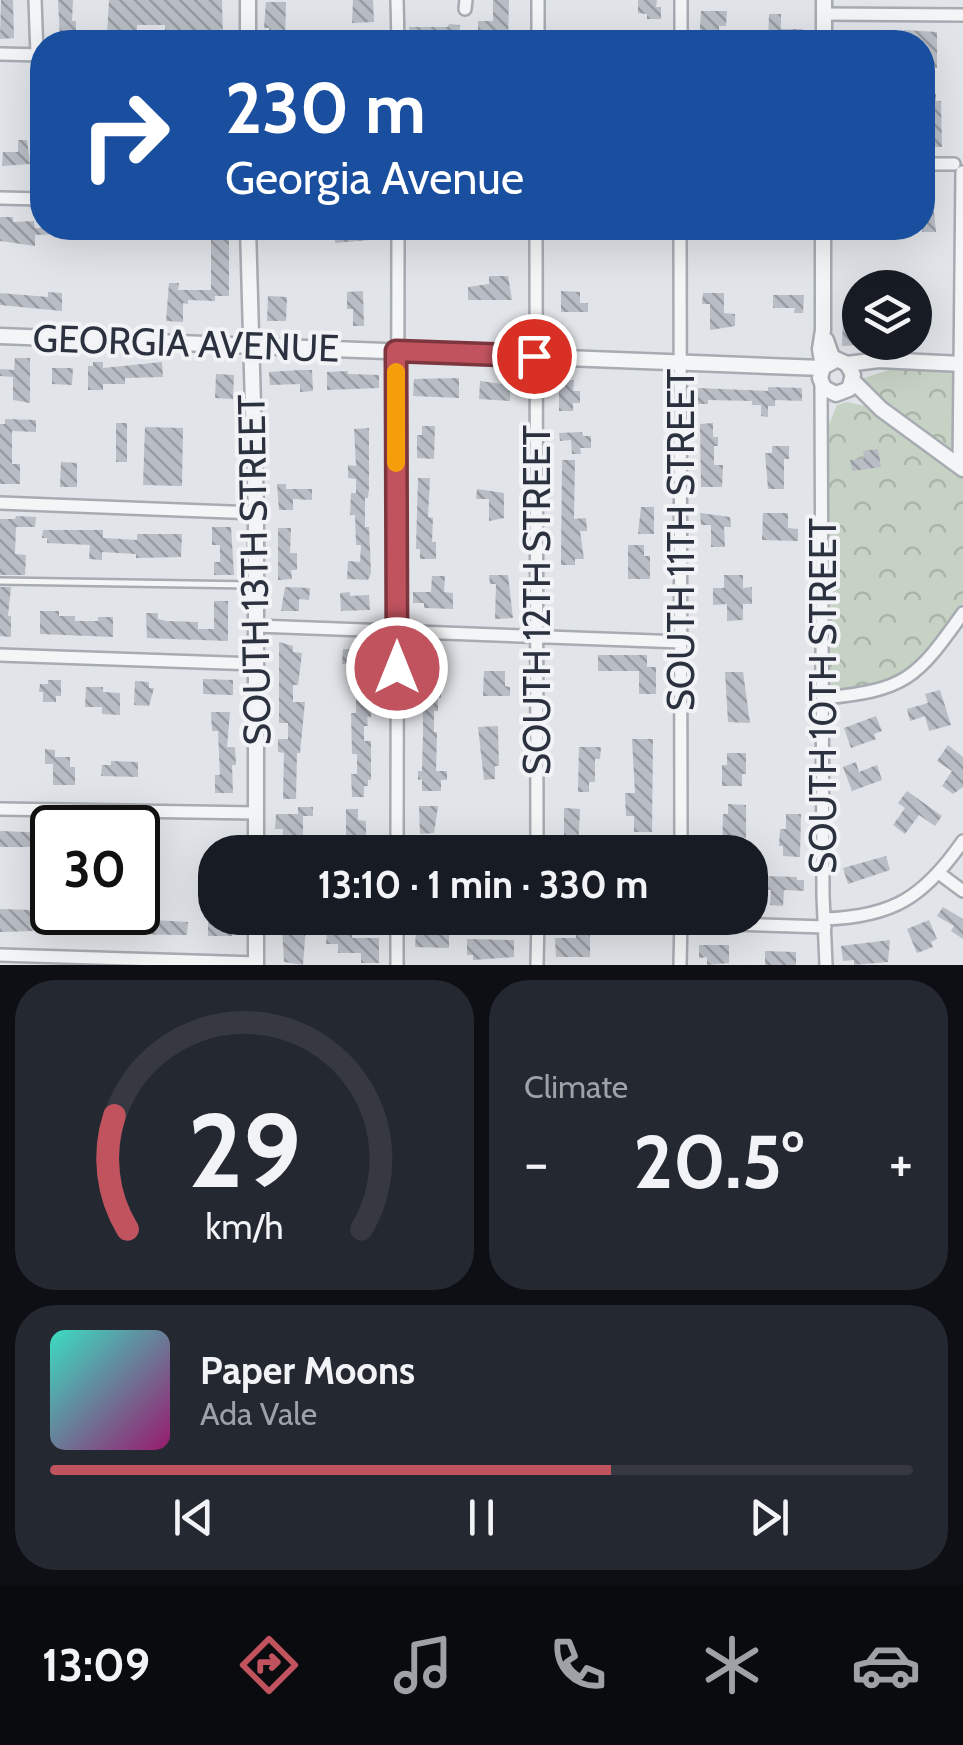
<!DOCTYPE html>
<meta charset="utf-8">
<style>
:root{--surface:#171b24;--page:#242831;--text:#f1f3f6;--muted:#9ea1a6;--line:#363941;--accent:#c1535f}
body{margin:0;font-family:Cabin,sans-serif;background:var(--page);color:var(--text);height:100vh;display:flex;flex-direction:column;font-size:38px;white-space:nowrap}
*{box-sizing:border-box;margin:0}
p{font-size:32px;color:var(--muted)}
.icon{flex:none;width:55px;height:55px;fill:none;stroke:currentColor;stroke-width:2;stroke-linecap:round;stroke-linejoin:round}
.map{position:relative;height:965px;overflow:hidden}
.details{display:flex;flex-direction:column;gap:15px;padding:15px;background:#0d0f14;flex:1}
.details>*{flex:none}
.guide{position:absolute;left:30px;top:30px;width:905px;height:210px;border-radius:40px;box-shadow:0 10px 40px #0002;background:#1a4fa0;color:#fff;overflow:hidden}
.tools{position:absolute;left:842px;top:270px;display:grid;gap:20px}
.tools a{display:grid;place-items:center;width:90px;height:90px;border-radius:50%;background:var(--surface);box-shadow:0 10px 40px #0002;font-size:50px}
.speed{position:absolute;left:30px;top:805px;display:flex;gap:20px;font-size:50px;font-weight:700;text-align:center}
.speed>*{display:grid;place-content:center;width:130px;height:130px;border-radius:50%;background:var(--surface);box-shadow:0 10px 40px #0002;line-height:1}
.speed .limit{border:5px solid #111;border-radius:15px;background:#fff;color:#111}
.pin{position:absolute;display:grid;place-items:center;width:85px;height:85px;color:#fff;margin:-42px;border:5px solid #fff;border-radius:50%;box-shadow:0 2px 10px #0007}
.me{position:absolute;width:110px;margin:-55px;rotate:0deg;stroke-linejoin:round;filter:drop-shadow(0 0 8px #0008)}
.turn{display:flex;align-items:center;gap:35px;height:210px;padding:0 30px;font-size:45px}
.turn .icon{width:130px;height:130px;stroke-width:2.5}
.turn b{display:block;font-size:70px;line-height:85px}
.big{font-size:75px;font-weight:700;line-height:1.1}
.details .card{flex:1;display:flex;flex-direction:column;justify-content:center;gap:15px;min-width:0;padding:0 35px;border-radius:40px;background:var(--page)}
.details .dial{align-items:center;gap:0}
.dial svg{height:260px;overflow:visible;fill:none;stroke:var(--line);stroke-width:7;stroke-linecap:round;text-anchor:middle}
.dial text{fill:var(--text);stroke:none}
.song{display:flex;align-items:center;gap:30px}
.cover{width:120px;height:120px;border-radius:15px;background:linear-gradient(135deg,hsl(170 70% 55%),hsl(320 70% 35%))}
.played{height:10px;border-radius:5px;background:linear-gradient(90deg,var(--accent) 65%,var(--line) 65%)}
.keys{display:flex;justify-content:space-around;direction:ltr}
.heat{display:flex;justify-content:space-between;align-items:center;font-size:55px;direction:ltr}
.details .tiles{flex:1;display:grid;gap:15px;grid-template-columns:1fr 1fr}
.card:last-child{grid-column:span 2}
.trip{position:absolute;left:198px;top:835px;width:570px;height:100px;border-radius:40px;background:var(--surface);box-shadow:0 10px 40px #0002;font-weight:700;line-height:100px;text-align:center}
.tab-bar{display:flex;height:160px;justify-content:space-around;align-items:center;background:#090b0e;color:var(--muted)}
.tab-bar .icon{width:70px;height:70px}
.tab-bar .on{color:var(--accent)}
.tab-bar b{font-size:45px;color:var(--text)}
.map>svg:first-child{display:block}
.forest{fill:url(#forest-crowns)}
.building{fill:url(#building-back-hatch)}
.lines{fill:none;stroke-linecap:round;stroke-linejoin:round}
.service-casing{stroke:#a7abb2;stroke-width:10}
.minor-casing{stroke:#a7abb2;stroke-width:16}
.tertiary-casing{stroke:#a7abb2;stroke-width:19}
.service{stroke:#f4f5f7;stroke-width:5}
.minor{stroke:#f4f5f7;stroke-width:11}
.tertiary{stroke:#f4f5f7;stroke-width:14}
.route-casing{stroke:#7d363e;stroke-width:25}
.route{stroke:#c1535f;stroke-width:18}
.slow{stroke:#f59e0b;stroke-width:18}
.labels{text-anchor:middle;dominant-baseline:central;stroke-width:8;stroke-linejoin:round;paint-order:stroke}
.street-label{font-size:38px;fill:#2b313f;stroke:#f1f3f6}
</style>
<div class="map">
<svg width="963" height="965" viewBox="0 0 963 965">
<defs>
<pattern id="forest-crowns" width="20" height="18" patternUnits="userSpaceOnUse" patternTransform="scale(2.5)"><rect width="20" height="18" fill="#c6d2c3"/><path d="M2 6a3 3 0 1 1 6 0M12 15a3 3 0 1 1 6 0" fill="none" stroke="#aab5a9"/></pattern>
<pattern id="building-back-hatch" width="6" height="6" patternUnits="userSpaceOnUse" patternTransform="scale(2.5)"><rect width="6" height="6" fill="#b9bdc5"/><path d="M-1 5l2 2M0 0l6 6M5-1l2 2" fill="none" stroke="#979aa1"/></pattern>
</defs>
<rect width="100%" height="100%" fill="#e1e4e8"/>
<path class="forest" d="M892 369 957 370 955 457 882 404 858 380Z
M847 402 869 407 963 476V603L933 644 903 673 880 684 836 691 828 685 826 432 837 405Z"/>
<path class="building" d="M1 0H13L14 38 0 39Z
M58 0H73L72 21H76V32H72L73 39 60 40Z
M109 0H222L223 40 177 39 171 37 172 30H165V25H137V36L107 35Z
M353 0H373L374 22 352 23Z
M493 0H509L508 42H483V30H478V21H493Z
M638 0H657L656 7H661V19H647V14L638 13Z
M266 2H286L285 40H270L269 28H264Z
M701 11H727L726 26H719V42H699Z
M769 14H781V29H803V42H768Z
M449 24 460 25 459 40H409V27H448Z
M904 30 937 32V68H922V42H904Z
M923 93 936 94V101H941L942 147H928V140H922Z
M18 140H27L30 164 2 166 3 152H18Z
M923 202H933L936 232H922Z
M0 217H13V222L34 221 35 228H58V234L35 235V246L0 241Z
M211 228H229V296H215V301L188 300V304L183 303V322L166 321 169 283H179L178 290H211Z
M335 228H366L369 240 335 243Z
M489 276H508L512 300H468V287L489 284Z
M363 291 364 326H353V309H347V292Z
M561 291 580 292V303H588V312H561Z
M48 292 62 293V311L0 305V293L48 297Z
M703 293H724V313L735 314V326L710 330V304H702Z
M773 295H804L803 313H794L795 308H773Z
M268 296 287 297 286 321H267Z
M846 309H860V345L842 346 843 315H846Z
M15 358H30V403L13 400V377L0 376V369L14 370Z
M93 362H103V368L162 362 163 377 125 378V384H103V390H88V366H93Z
M52 368H73L72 385 52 384Z
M300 370H312L313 391 300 392V384L270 385 269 372Z
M348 371V374L379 375V388L327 390V372Z
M216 374 234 375 233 399 215 398Z
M459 378V398L413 396 414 379Z
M559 380H574L573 391H580V403H573V411H559Z
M480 381 510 385V401L479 399Z
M768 387 802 388V401L775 400V406H768V417L761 416V405H752V401L708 400V404H697L696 388 768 391Z
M5 419 36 420V432L12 431V464H20V484H0V424H5Z
M116 423H127V462H116Z
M713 423V437H718V446H714V465H723L722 487H701L700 424Z
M422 426H435L434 459 417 458V435H422Z
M145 427 183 428 182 486 143 485Z
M369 428V488L368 498H365V527H369L371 573 368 580 347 579 348 561 360 562 361 545H356L355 515H350L351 493H356V479L348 478V465L356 466 354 429Z
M582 432 583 436H591V448H580L581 454H572L571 440 560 441 559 433Z
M772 446H789V459H784V489H768L765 453H772Z
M878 449 881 467 852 471 850 460 864 459 863 451Z
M562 460H575L574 519 586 518 587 531H580L584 559H575V565H561Z
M61 462 77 463V487H60Z
M418 478H430L428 517 433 518 432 542H436V559H420V549H416Z
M277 484H286V489H312V500L293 499V510H279Z
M477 489 504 493V518L489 521V499H476Z
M641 507H654V534H638Z
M700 513 730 517 731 527H724L725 547H711V525H701Z
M763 513H788V528L798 529V541L762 540Z
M16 516 36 517 35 527H16L15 554 26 555 25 575H0V519H15Z
M212 527H231L234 575H214V562H220V545H212Z
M278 528H291L290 553H297V570H291L292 579 278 580Z
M43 530H103V538L137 540V534H182L181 557 136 558V554L102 552V560L89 559 90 545 47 543V538H42Z
M628 545H644V556H650V579H628Z
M489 575H508L513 618 495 619 496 584H490Z
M724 575H743V588L752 587V604H743V620L727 621V604L713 605V588H724Z
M432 576H445L444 592 453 593V609L424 608V603H413V592H431Z
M0 587H11L8 616H11V637L0 636Z
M285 587 310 588 309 600 299 599V611H281Z
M350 592V596L369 595 370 610 341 611 340 593Z
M214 601H228V641L147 638 146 613H158V619L167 621 198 622V629H214Z
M40 611H59V616H75V621H98V617H113V637L40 634Z
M279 642 293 646V652L302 653 298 685H293V702H305L300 753H297L296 799H283L284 753 278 752V739H288V723H279Z
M343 649 369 650V665L342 664Z
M422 651H438L441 698H438V711H434V732H437L436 771H447V780H441V791H422V779L418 780V771H422L423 732Z
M598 655H647V667H656V694H639V671H598Z
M484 671H505V686L510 687V696H483Z
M725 672H743L750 723 728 722Z
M203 679 233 680V695L203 694Z
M349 679H371V717H367L368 726H364V741H371V780H368V786H364V797H352L351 774H357V754H352L351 713H356V688H349Z
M48 680H61V696H56V702H43V692H39L40 684H48Z
M135 681 149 682V688H154L149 706 134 705Z
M86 687H103V692L120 693V715L102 714V707H85Z
M940 690 951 725 929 731 925 716 910 721 907 709 928 703 925 694Z
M211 712H230L227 747H235L236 765H232L233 793H215V775H220L218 731H212Z
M876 716 882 731 874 734 876 739 851 748 844 728Z
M498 726 499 766H495V779L484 780 478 727Z
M632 739H653L652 832H634V816H626L625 793H635Z
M948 745 963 757V787L953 794 942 786 952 771 937 761Z
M579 747H601L600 759H595V782H589V792H578Z
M45 749 55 750V757H70V767H75V785H53V764H45Z
M727 753H746V774H742V786H722V765H727Z
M111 761 138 762V777L101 776 102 765H111Z
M856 762 859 772 877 765 882 780 852 791 843 767Z
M907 791 942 816 935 826 919 815 905 834 893 825 905 808 898 803Z
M728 804 746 805V838H738V852H722L723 814H728Z
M419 806H438L434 833 420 834Z
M298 807H313V816H303V843H282L283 829H275L276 814H298Z
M564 808 580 809 578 852H564Z
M346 809H358V820L366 821V852H350V842H346Z
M786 814H801L800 857 783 856V846H779L780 829H786Z
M0 831 52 833V858H39V847H0Z
M886 856 890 870 848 884 843 868Z
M760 876 797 877V880H804V891L784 890 783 906 770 905 771 890 760 889Z
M943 907 963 919V939L951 931 954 926 937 916Z
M0 909 94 912V924H83V934L50 933V923L33 922 34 931 0 932Z
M108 912H153L154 920 188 922 187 935 102 934V921H109Z
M929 920 937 939 931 942 933 947 917 953 907 929Z
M208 922H232V936H208Z
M282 925 306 926 303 965 284 962Z
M327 932 352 933V938H379V963H361V953H338V944H326Z
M416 932 449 934V948L415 947Z
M576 935H590V957H556L555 938H576Z
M467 939 514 940V957L473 960V955H467Z
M890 940 888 962 854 965V960L843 961 841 946Z
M699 945H729V963L707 965V957L699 958Z
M765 951 796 952V965H765Z"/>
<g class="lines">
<defs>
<path id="service" d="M0 581 252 585"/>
<path id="minor" d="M35 0 37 55
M397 0 398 42
M681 0V42
M465 9 466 0
M824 14 963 15
M538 42V0
M0 54 42 55
M922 164H954
M0 198 42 199
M536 228 537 852
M680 228 681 852
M821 385 823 896 826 965
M959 467 962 172
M0 503 256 513
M257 626 682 642
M0 655 256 664
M824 698C906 690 916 679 963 613
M0 809 256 813
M397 852 398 228
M940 874 963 891
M544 918 825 927
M824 919C893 917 924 897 963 841
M0 955 256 963
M397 965V918
M537 965 538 918
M680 965 681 918"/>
<path id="tertiary" d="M248 0V42
M824 42V0
M248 228 256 513V852
M0 336 822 368
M826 340 832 357 847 364 853 375 849 389 836 394 824 388 820 378 823 367 836 360
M847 364 879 360 963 364
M823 367 820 349 823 330V228
M853 381 881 409 963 469
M256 918V965"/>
</defs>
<use href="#service" class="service-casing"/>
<use href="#minor" class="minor-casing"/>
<use href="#tertiary" class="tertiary-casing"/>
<use href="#service" class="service"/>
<use href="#minor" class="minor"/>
<use href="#tertiary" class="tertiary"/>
</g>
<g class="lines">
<defs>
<path id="route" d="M397 668 396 351 534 356"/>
</defs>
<use href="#route" class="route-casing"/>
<use href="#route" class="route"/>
<path class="slow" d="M396 372V463"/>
</g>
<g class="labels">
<g class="street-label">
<text transform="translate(186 343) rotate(2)">GEORGIA AVENUE</text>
<text transform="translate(680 540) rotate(-90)">SOUTH 11TH STREET</text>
<text transform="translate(254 570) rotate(-91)">SOUTH 13TH STREET</text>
<text transform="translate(536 600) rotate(-90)">SOUTH 12TH STREET</text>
<text transform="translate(822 696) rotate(-90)">SOUTH 10TH STREET</text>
</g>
</g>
</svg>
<div class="tools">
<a><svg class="icon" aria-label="layers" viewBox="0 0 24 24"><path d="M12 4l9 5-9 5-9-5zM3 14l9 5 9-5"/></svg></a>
</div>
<div class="speed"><div class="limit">30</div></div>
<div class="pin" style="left:534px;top:356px;background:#d93025"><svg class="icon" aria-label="arrive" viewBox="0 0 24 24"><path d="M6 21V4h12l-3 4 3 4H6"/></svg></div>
<svg class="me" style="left:397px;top:668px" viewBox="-20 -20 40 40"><circle r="17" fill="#c1535f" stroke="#fff" stroke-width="3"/><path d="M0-11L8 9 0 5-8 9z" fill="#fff"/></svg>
<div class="trip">13:10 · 1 min · 330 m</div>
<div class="guide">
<div class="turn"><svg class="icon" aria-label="right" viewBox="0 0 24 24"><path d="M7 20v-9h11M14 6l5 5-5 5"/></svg><div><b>230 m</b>Georgia Avenue</div></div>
</div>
</div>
<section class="details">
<div class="tiles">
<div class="card dial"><svg viewBox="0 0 100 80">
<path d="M14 69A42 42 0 1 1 86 69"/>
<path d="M14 69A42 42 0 0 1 10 34" stroke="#c1535f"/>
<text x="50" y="56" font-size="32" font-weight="700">29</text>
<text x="50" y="72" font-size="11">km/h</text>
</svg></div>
<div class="card"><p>Climate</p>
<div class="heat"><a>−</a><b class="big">20.5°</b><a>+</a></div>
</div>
<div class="card">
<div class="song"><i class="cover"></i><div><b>Paper Moons</b><p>Ada Vale</p></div></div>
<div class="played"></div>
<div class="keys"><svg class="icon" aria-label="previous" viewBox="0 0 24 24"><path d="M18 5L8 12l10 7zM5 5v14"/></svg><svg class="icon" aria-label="pause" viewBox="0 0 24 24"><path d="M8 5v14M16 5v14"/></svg><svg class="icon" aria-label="next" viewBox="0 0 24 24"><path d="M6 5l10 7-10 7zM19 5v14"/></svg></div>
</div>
</div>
</section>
<nav class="tab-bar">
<b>13:09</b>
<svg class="icon on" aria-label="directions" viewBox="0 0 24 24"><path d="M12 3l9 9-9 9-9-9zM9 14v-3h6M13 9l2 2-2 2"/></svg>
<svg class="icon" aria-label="music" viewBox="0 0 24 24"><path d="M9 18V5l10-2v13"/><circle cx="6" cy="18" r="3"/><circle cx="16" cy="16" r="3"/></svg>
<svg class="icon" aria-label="phone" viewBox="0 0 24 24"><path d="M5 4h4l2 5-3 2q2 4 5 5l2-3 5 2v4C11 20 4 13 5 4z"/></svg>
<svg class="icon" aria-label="climate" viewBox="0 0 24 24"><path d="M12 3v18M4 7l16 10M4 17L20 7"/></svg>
<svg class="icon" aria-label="car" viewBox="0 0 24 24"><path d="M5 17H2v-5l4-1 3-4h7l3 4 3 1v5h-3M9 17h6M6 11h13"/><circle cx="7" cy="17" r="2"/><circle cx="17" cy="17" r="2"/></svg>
</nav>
